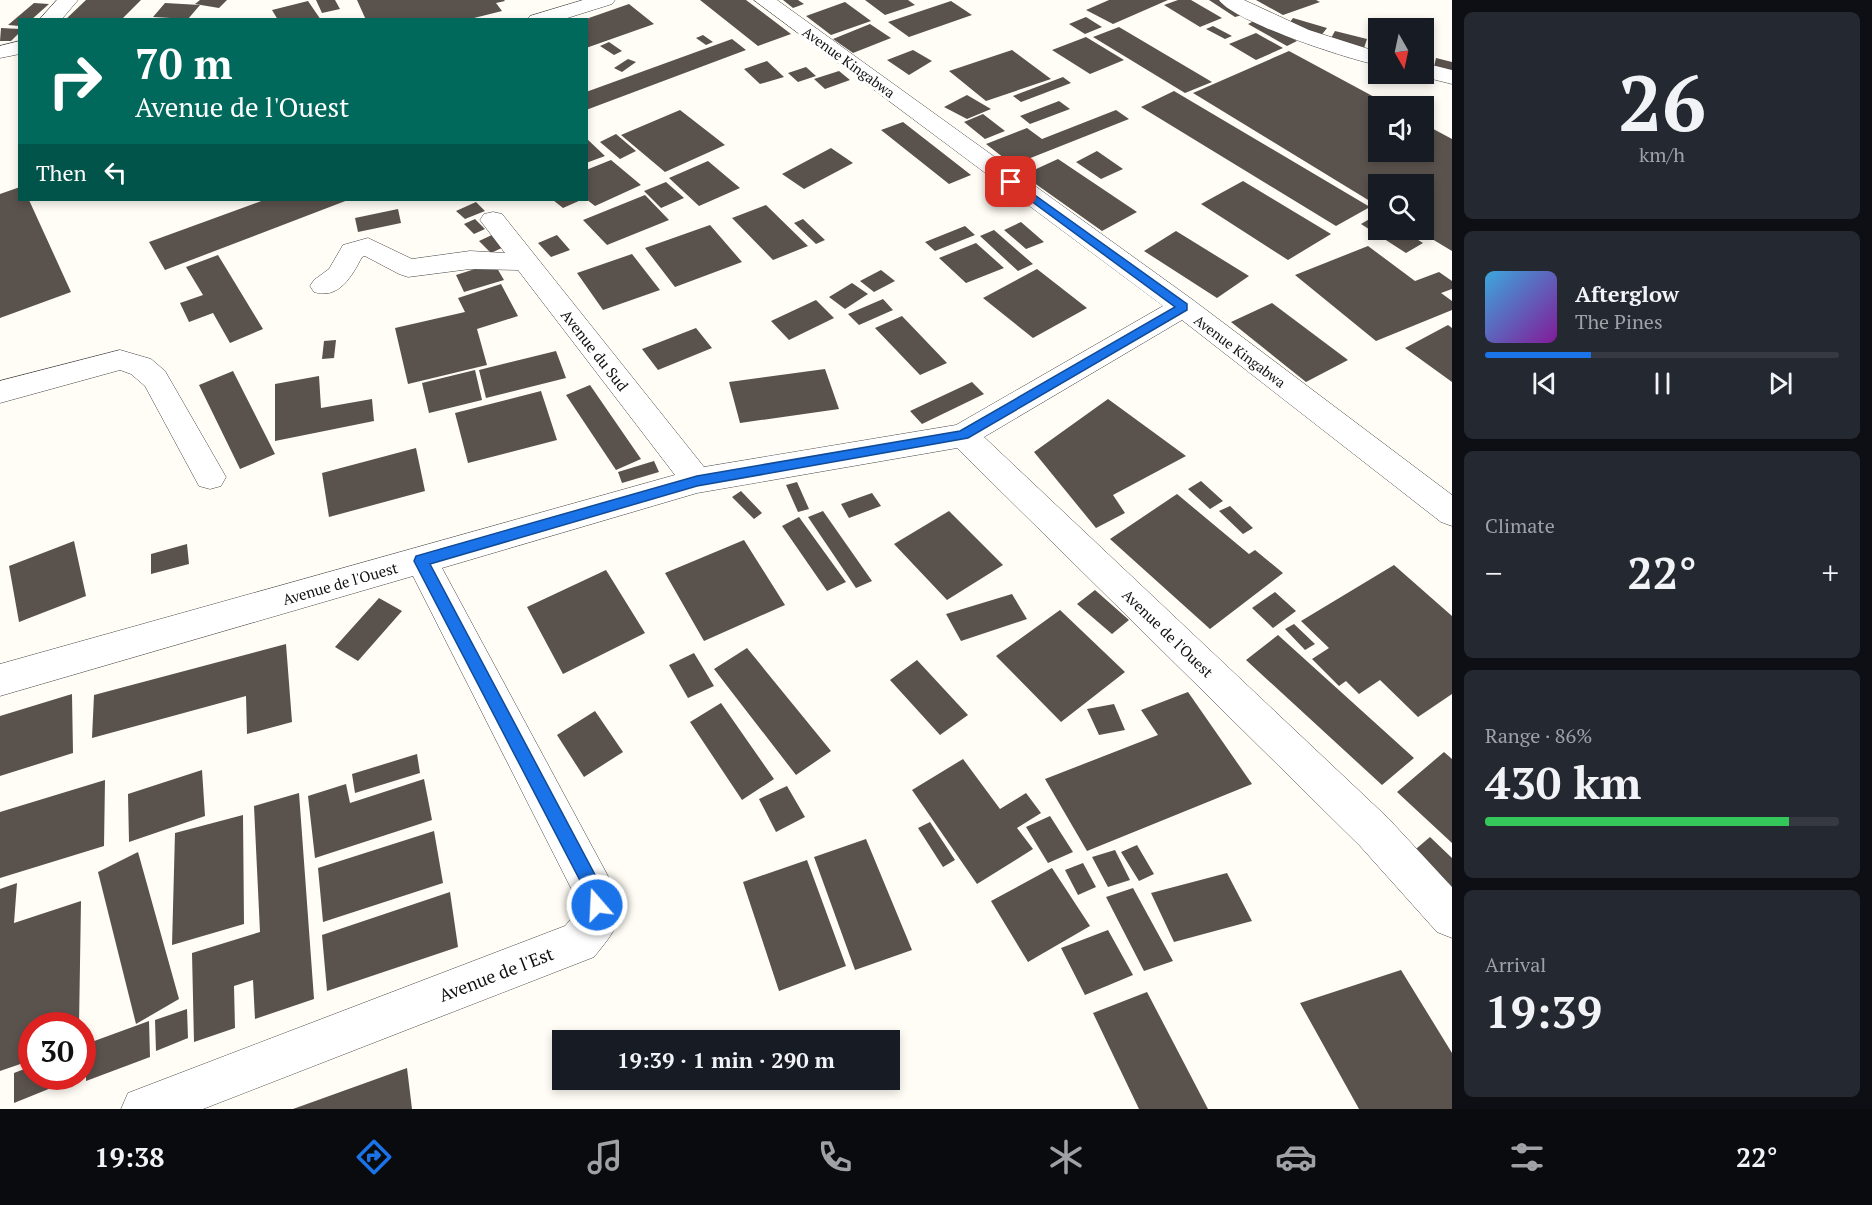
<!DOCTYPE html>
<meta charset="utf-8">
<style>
:root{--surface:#171b24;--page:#242831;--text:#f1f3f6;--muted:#9ea1a6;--line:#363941;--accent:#1a73e8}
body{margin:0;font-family:"PT Serif",serif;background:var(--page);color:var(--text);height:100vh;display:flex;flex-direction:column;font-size:22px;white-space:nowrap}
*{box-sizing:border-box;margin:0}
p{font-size:20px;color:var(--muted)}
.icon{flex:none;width:33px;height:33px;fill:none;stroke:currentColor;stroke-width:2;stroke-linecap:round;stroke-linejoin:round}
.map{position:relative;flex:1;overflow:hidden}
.details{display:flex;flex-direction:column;gap:12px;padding:12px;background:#0d0f14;width:420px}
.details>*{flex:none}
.top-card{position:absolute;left:18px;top:18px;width:570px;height:183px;border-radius:0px;box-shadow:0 3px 9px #0003;background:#00695c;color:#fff;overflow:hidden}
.needle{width:39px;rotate:171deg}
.tools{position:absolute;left:1368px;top:18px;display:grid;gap:12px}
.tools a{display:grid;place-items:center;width:66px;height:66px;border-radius:0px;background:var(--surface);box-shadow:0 3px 9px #0003;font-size:30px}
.speed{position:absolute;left:18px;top:1012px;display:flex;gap:12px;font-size:30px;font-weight:700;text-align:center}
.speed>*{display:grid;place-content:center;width:78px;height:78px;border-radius:50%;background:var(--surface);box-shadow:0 3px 9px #0003;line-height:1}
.speed .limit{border:9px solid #d22;background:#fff;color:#111}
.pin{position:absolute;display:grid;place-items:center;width:51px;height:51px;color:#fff;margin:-26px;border-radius:12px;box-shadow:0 3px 9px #0006}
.me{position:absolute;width:66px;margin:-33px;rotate:341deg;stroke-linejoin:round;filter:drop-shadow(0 0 4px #0008)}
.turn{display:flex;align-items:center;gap:21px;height:126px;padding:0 18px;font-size:27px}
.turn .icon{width:78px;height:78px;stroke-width:2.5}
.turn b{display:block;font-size:42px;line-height:51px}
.then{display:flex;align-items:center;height:57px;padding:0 18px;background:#0003;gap:12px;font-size:22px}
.big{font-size:45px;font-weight:800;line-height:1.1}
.details .widget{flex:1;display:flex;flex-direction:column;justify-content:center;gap:9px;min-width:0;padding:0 21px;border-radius:9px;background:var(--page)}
.details .dial{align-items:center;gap:0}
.dial b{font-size:78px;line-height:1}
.song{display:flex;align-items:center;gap:18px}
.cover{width:72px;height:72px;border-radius:9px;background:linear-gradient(135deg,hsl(200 70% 55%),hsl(290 70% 35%))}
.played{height:6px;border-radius:3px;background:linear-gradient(90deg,var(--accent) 30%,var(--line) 30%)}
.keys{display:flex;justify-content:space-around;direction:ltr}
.heat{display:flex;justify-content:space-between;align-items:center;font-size:33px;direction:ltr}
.charge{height:9px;border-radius:4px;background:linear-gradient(90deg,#34c759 86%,var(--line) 0)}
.trip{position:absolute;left:552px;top:1030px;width:348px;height:60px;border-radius:0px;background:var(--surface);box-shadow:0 3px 9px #0003;font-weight:800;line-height:60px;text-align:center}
.menu{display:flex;height:96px;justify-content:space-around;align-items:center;background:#090b0e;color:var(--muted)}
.menu .icon{width:42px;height:42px}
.menu .on{color:var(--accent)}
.menu b{font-size:27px;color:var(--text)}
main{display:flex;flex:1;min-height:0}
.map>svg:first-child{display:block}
.building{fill:#5a524d}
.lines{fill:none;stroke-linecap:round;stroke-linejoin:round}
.minor-casing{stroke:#444;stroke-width:1}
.minor{fill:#fff;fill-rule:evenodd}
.route{fill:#1a73e8;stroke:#114b97;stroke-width:1.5}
.labels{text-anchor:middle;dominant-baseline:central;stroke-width:6;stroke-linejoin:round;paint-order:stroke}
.far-street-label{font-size:14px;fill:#111;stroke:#fff}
.street-label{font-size:15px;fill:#111;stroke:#fff}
.near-street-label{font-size:18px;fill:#111;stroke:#fff}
</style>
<main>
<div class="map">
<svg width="1452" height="1109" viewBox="0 0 1452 1109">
<rect width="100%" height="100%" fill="#fffdf5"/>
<path class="building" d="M86 0H141L121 20H65Z
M200 0H227L219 8 195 4Z
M316 0H335L340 9 322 13Z
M357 0H504L505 1 496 3 502 11 466 20H366Z
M700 0H746L791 34 758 46Z
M783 0H798L804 4 793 8Z
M865 0H908L915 5 885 15Z
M1109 0H1168L1113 24 1086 10Z
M1178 0H1191L1222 18 1200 27 1164 5Z
M1209 0H1225L1246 14 1235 17Z
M1256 0H1316L1320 2 1283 15Z
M308 1 321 20H278L272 10Z
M951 1 972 15 909 37 888 22Z
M845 2 871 21 831 35 806 16Z
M34 3 49 4 31 20H20V26L8 25Z
M165 3 200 5 188 19 153 17Z
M629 4 654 24 586 48V19Z
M1086 17 1102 27 1085 34 1069 24Z
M1293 18 1327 28 1320 37 1287 26Z
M1258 19 1297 41 1287 46 1248 24Z
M870 24 891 38 853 53 833 39Z
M1213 26 1232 36 1225 39 1206 29Z
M1119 27 1212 82 1185 93 1093 37Z
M1 28 20 29V32L11 41H0Z
M1335 31 1367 39 1364 48 1330 40Z
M1256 33 1283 48 1256 60 1229 44Z
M703 35 713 42 706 45 696 38Z
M1086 37 1124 60 1090 74 1052 50Z
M732 39 746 50 586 110V92Z
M609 42 622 51 614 55 600 46Z
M913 50 932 61 909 75 887 60Z
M1012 50 1051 79 986 101 949 71Z
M1289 51 1391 106H1378V152H1424V124L1452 139V251L1417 230H1424V184H1378V206L1193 93Z
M1436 58 1452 62V72L1434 67Z
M628 59 636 62 622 72 614 68Z
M767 61 784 77 760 84 744 69Z
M806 67 816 76 798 82 788 73Z
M839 71 850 80 825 89 814 79Z
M1063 77 1071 83 1021 102 1013 96Z
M1174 91 1370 207 1336 226 1141 107Z
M967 95 991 109 967 119 944 107Z
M1059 101 1070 109 1030 124 1020 116Z
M680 110 725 145 665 172 621 135Z
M1116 110 1129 119 1013 165 986 144 1027 128 1042 139Z
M983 114 1005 131 985 139 964 122Z
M903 122 971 175 949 184 881 130Z
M616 134 636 151 620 159 600 142Z
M586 138 605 156 586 163Z
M831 148 853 163 804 189 782 174Z
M1097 151 1123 169 1101 179 1076 162Z
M1058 159 1137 212 1102 231 1023 175Z
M611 160 641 185 595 206 586 199V170Z
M708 161 740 188 699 206 669 178Z
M1243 181 1331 234 1288 260 1201 204Z
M666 182 684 198 661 208 644 191Z
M20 187V200H29L71 292 0 318V194Z
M645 195 669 220 607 245 583 220Z
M264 200H348L165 270 149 242Z
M553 200H581L563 208Z
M476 202 485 211 465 219 456 211Z
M766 205 808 246 773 260 732 218Z
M398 209 401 223 358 232 355 218Z
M1378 214V230H1402L1423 243 1406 253 1361 224Z
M475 219 485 229 474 234 464 224Z
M803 219 825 240 816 244 794 223Z
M1021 222 1044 242 1026 249 1004 230Z
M710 225 742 262 675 287 645 248Z
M965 226 975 235 935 251 925 242Z
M994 230 1033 264 1018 271 980 236Z
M1176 231 1249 276 1217 298 1144 251Z
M494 234 506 246 491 253 479 241Z
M557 235 570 250 551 257 538 243Z
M976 243 1004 268 966 283 939 258Z
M1368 246 1415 281 1439 272 1452 281V289L1441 293 1452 301V310L1376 341 1295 275Z
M632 254 660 290 603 310 577 273Z
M218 255 263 329 230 343 213 313 189 322 180 303 203 295 186 267Z
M494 263 504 280 464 292 456 275Z
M1037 269 1087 308 1033 338 983 298Z
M881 270 895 281 874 292 860 281Z
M852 283 868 294 845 309 829 297Z
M501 284 518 316 477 329 487 365 408 384 395 328 465 312 458 298Z
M883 299 893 310 859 325 848 314Z
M816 300 834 318 789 340 771 321Z
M1272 303 1348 360 1306 382 1231 322Z
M902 316 947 363 920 375 875 328Z
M1448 325 1452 328V382L1405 348Z
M696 328 712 348 658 370 642 349Z
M336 340 334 358 322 359 324 341Z
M556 351 566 378 486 398 479 370Z
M825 369 839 409 740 423 729 382Z
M475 370 482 400 429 413 422 383Z
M233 371 275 454 240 469 199 385Z
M319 376 321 408 372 399 374 421 275 441V384Z
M972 382 984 394 922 424 910 411Z
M590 385 641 459 616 470 566 395Z
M541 391 557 440 468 463 455 413Z
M1108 399 1186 456 1113 495 1125 513 1096 528 1034 452Z
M416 448 425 491 329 517 322 473Z
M654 461 659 472 622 483 618 472Z
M1201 481 1223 501 1210 509 1188 489Z
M797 482 809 509 798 512 786 485Z
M741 491 762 513 754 519 732 497Z
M872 493 881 506 849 518 841 504Z
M1177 494 1249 554 1255 550 1283 573 1210 629 1110 539Z
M1230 506 1253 528 1243 534 1219 511Z
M823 511 872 581 856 588 808 517Z
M949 511 1003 565 947 600 894 544Z
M799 517 846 582 827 591 782 526Z
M744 540 785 605 704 641 665 573Z
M74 541 86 596 19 622 9 566Z
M187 544 189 564 151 574V554Z
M1394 565 1452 616V694L1418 717 1380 680 1359 694 1346 681 1339 686 1312 659 1329 648 1301 621Z
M606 570 645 633 563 674 527 607Z
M1095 590 1129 620 1112 634 1077 604Z
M1275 592 1296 611 1273 628 1252 608Z
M1012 594 1027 619 961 641 946 614Z
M379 598 402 611 358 661 335 647Z
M1060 610 1125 672 1061 722 996 656Z
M1294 624 1315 644 1305 650 1285 629Z
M1278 635 1414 758 1382 785 1246 660Z
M286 644 292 722 247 734 246 696 92 738 94 695Z
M747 648 831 751 796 775 714 669Z
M694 653 714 686 688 698 669 665Z
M917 660 968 715 940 735 890 680Z
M1188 692 1252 784 1087 851 1045 779 1158 735 1141 710Z
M72 694 73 753 0 776V716Z
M721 703 774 779 742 800 690 722Z
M1114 704 1125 730 1099 735 1087 709Z
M595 711 623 752 584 777 557 735Z
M1444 752 1452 759V843L1397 792Z
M417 754 420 773 355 793 352 774Z
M963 759 1000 809 1026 793 1041 813 1017 828 1033 849 977 884 912 790Z
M202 770 205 816 129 842 128 794Z
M424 779 432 820 315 858 308 796 346 784 350 803Z
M105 780 104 846 0 878V812Z
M787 786 805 817 776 832 759 799Z
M299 793 314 999 255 1019 253 980 234 986 235 1028 194 1042 192 953 260 932 254 806Z
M243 815 244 924 172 945 175 833Z
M1050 816 1073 852 1048 863 1026 827Z
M930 822 955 860 943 867 918 828Z
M434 831 443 883 323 922 318 868Z
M1430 837 1452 858V919L1397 865Z
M866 839 912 950 855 970 814 857Z
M1137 845 1154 874 1139 881 1121 852Z
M1115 850 1130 880 1108 887 1092 857Z
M138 852 179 999 136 1024 98 872Z
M807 860 846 966 779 991 743 882Z
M1083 863 1096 887 1078 895 1065 870Z
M1052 868 1090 926 1028 962 991 901Z
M1227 873 1252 921 1174 942 1151 893Z
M17 883 14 923 81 901 79 1026H32V1060L0 1071V889Z
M1133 888 1173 961 1144 971 1106 897Z
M450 892 458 947 327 991 322 935Z
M1108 930 1133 975 1085 995 1061 948Z
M1401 970 1452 1053V1109H1359L1300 1003Z
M1147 992 1208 1109H1139L1093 1013Z
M187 1009 188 1038 156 1051 155 1020Z
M149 1021 150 1057 86 1081V1044Z
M32 1066V1077H61V1084L14 1103V1073Z
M407 1068 412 1109H293Z"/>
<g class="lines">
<defs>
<path id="minor" d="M57 0H78L61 20H39Z
M583 0H615L612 4 561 20H527L530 16Z
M754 0H777L1193 300 1452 495V526L1441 522 1182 320 984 437 1388 818 1452 887V938L1437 932 1360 846 957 448 697 493 442 568 609 878C626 917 620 925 594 957L203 1109H121L128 1093 565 926 577 912 575 896 413 576 0 696V664L675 475 518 270 470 269 408 277 399 274 365 256 362 257C352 276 339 300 314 292L310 286 314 280 329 269 343 245 368 238 412 259 470 251 505 253 480 220 484 214 493 212 502 214 704 467 956 425 1163 306Z
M1219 0H1244L1309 30 1378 52V65C1350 60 1234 22 1219 0Z
M20 41V54L0 58V46Z
M1424 63 1452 70V84L1416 75 1424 74Z
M120 350 151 359 165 371 226 477 221 486 210 489 199 486 145 386 131 374 120 370 0 403V381Z"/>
</defs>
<use href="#minor" class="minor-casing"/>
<use href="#minor" class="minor"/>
</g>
<path class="route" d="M1011 178 1187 304V310L968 438 697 486 430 564 601 886 606 905 603 911 597 914 591 911 587 894 416 565 414 561 416 556 697 476 960 431 1175 307 1008 184 1006 182Z"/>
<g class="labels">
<g class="far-street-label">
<text transform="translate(849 62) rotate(36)">Avenue Kingabwa</text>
<text transform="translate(1240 351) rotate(37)">Avenue Kingabwa</text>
</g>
<g class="street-label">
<text transform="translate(595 350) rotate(52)">Avenue du Sud</text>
<text transform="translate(340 583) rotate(-16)">Avenue de l'Ouest</text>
<text transform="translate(1168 633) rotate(44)">Avenue de l'Ouest</text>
</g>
<g class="near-street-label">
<text transform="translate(496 974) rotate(-21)">Avenue de l'Est</text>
</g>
</g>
</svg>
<div class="tools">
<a><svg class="needle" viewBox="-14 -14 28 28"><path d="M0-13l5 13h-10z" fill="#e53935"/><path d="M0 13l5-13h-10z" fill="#9ea1a6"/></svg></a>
<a><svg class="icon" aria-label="sound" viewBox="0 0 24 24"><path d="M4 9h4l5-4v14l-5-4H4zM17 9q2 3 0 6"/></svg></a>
<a><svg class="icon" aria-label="search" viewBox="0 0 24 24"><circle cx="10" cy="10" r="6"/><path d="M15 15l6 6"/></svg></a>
</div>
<div class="speed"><div class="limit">30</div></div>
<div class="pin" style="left:1011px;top:182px;background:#d93025"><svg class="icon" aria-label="arrive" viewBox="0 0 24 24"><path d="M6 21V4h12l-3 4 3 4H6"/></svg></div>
<svg class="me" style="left:597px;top:905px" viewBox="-20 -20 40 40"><circle r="17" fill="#1a73e8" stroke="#fff" stroke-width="3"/><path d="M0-11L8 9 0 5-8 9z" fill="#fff"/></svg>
<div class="trip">19:39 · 1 min · 290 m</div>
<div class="top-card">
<div class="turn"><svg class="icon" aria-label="right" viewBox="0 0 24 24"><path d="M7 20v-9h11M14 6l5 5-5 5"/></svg><div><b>70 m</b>Avenue de l'Ouest</div></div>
<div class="then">Then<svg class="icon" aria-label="left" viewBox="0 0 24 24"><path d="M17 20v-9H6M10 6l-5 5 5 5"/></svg></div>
</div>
</div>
<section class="details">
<div class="widget dial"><b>26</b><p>km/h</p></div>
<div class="widget">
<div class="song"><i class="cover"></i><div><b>Afterglow</b><p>The Pines</p></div></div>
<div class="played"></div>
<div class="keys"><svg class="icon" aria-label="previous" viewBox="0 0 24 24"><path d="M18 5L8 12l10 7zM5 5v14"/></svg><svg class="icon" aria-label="pause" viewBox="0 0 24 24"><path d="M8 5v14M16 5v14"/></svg><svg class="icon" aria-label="next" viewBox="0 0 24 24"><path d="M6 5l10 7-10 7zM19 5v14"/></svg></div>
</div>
<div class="widget"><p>Climate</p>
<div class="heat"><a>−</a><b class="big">22°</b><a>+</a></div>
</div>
<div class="widget"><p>Range · 86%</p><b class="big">430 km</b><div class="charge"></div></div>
<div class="widget"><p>Arrival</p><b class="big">19:39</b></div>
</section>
</main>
<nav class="menu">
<b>19:38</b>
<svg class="icon on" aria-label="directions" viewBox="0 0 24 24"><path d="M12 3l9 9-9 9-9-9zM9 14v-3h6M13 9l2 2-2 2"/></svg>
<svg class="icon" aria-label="music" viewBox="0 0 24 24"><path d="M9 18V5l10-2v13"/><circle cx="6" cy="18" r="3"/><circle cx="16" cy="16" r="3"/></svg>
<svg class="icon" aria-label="phone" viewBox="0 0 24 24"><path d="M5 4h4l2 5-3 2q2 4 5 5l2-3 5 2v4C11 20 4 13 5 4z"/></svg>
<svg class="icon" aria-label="climate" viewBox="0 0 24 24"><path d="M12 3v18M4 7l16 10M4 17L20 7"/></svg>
<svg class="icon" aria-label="car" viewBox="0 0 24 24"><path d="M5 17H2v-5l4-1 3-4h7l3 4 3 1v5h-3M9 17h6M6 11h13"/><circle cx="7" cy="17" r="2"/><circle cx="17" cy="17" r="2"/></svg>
<svg class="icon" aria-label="filters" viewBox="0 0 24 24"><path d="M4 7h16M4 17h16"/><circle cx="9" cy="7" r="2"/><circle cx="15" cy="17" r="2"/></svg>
<b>22°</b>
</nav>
